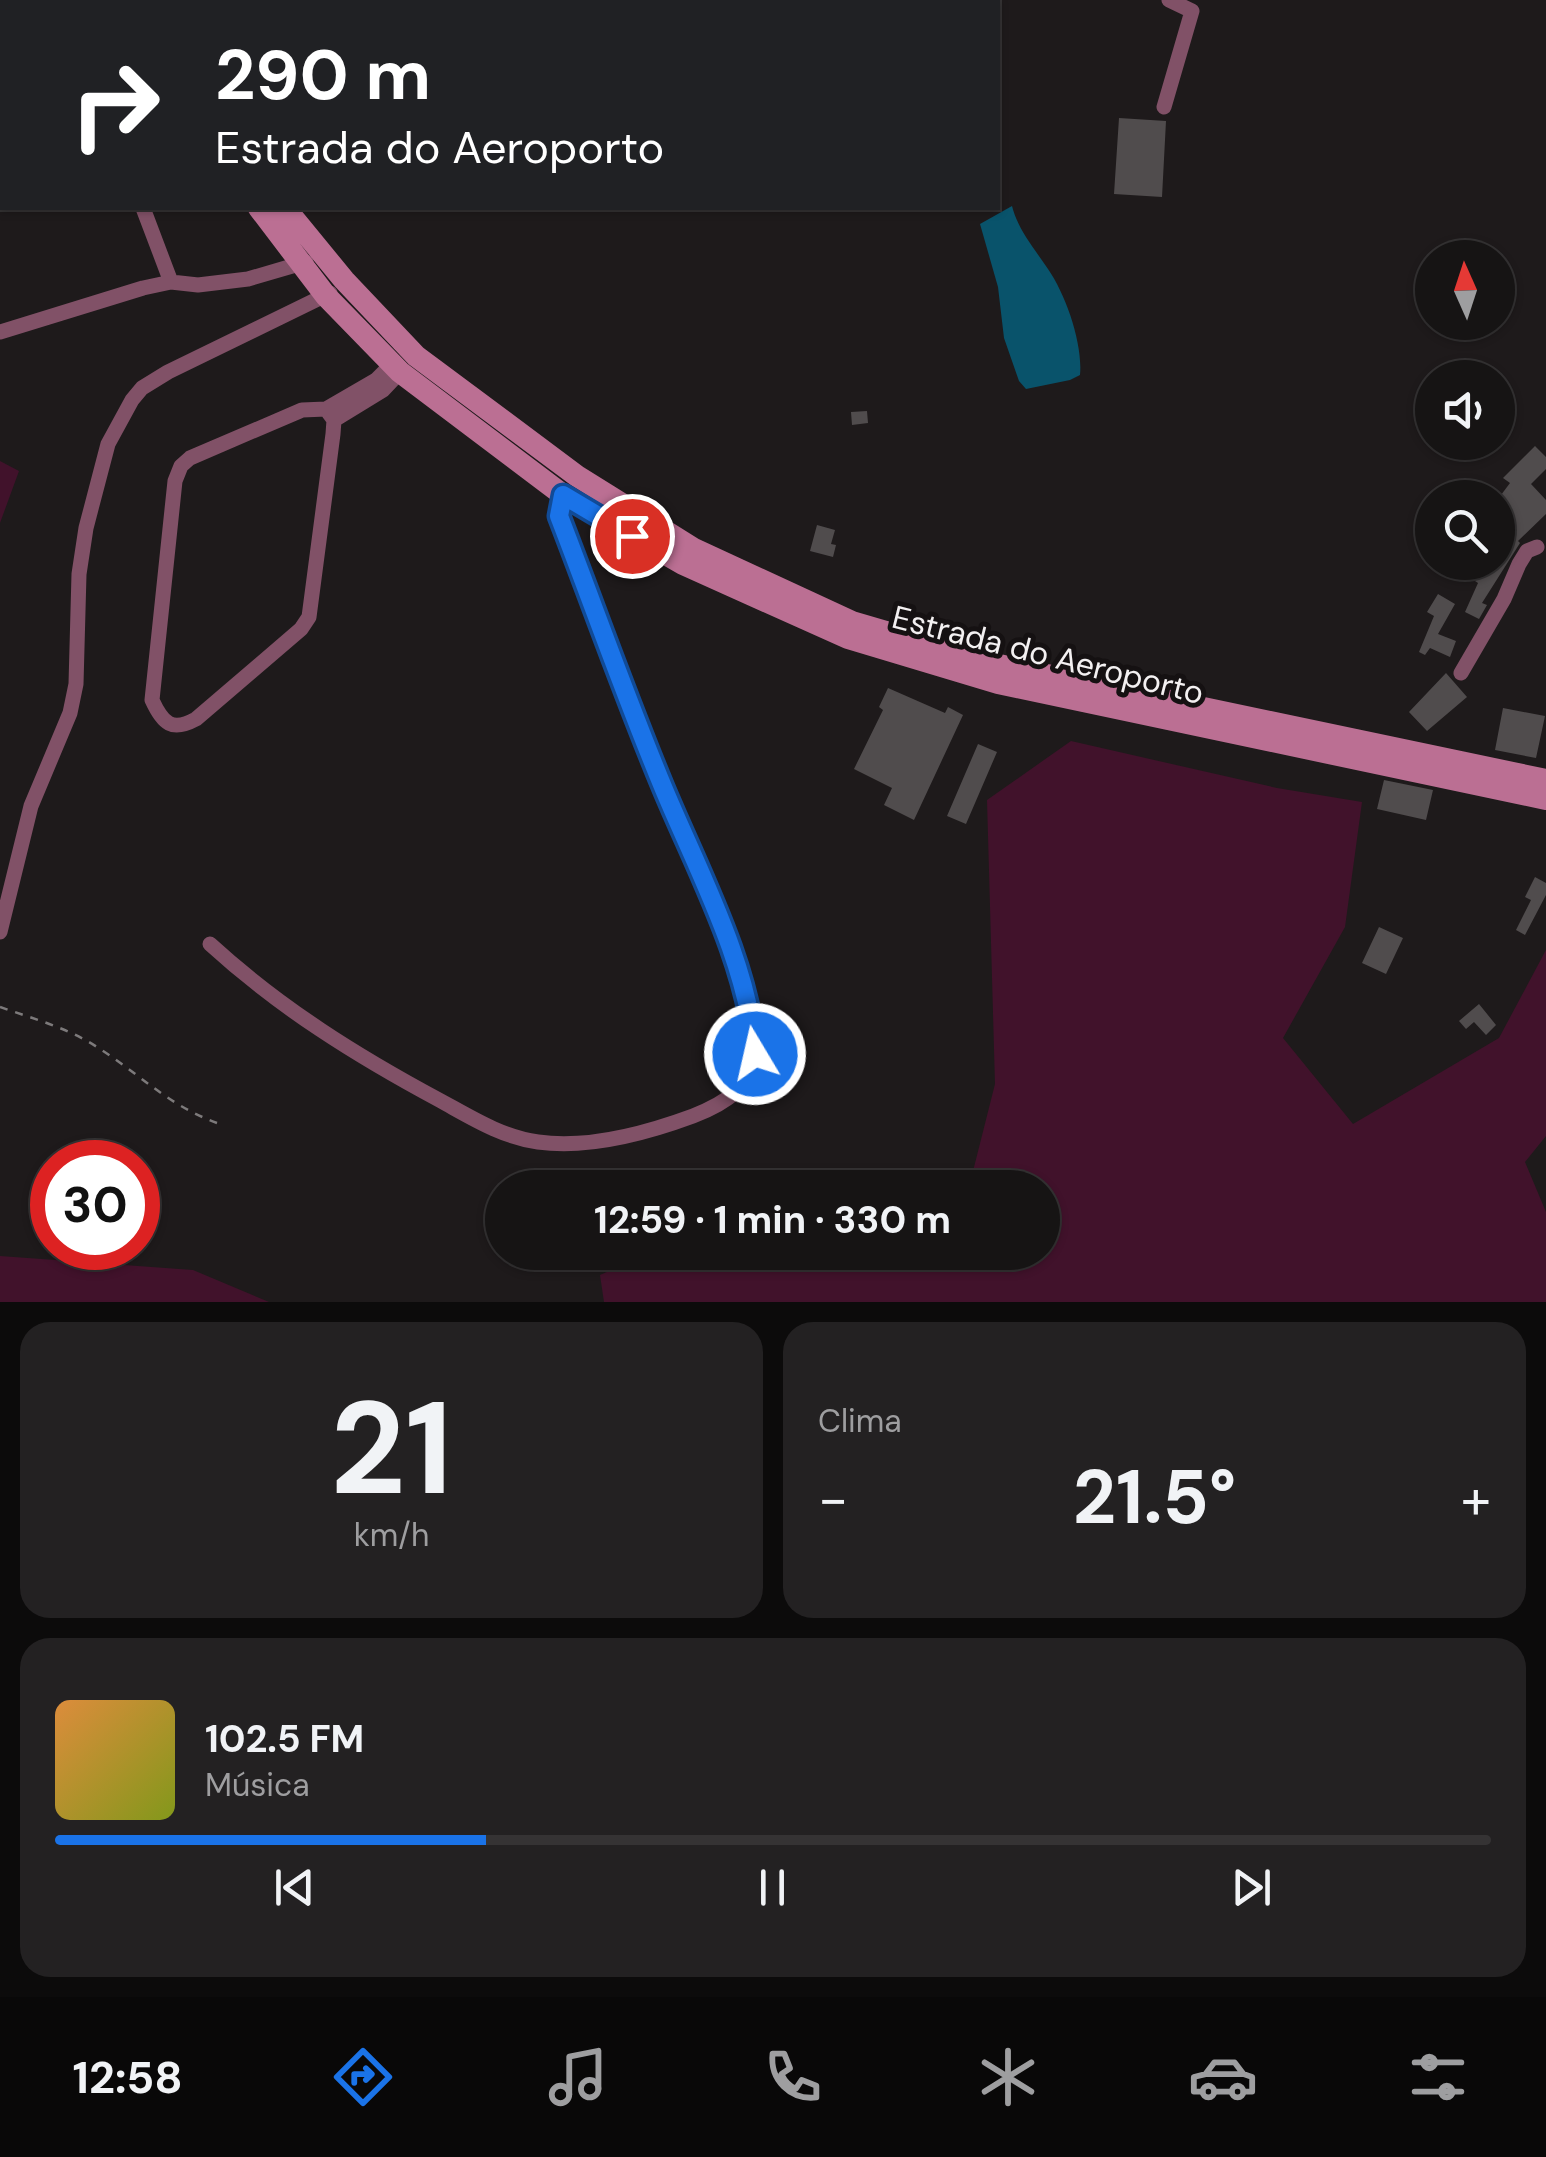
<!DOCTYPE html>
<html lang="pt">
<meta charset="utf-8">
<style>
:root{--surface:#161414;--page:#232122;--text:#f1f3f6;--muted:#9e9ea0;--line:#353334;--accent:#1a73e8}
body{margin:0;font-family:"DM Sans",sans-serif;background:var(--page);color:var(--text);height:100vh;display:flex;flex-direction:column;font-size:38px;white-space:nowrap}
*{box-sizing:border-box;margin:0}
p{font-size:32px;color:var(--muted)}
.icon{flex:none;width:55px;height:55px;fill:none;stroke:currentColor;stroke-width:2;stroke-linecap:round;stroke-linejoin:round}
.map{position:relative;height:1302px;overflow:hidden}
.side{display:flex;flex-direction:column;gap:20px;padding:20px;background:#0c0b0b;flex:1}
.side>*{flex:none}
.hud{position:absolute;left:0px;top:0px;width:1000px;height:210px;box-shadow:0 2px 8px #0004,0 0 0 2px var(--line);background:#202124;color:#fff;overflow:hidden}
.needle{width:65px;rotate:357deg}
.controls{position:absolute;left:1415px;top:240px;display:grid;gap:20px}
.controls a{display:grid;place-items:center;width:100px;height:100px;border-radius:50%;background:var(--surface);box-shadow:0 2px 8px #0004,0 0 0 2px var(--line);font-size:50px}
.speed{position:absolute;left:30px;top:1140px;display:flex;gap:20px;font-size:50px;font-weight:700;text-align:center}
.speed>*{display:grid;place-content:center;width:130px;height:130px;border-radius:50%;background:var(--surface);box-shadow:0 2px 8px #0004,0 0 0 2px var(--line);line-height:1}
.speed .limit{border:15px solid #d22;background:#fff;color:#111}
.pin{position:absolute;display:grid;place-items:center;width:85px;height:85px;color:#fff;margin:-42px;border:5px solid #fff;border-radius:50%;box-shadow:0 2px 10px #0007}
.me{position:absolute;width:110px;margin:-55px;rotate:351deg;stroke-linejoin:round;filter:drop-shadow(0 0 8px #0008)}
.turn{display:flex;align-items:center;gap:35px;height:210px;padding:0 50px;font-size:45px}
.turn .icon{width:130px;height:130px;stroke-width:2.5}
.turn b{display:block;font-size:70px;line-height:85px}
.big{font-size:75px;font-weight:700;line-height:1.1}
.side .card{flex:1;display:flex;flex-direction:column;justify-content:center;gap:15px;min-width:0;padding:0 35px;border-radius:30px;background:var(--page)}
.side .dial{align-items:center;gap:0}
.dial b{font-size:130px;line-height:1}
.song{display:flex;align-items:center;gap:30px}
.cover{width:120px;height:120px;border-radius:15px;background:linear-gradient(135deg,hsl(30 70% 55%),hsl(70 70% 35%))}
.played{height:10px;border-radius:5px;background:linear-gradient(90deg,var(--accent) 30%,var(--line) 30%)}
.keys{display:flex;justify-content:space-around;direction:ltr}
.heat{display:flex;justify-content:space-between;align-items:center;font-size:55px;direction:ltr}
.side .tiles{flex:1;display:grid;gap:20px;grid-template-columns:1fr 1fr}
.card:last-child{grid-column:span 2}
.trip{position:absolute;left:485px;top:1170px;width:575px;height:100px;border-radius:50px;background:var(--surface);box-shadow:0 2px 8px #0004,0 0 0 2px var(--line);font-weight:700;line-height:100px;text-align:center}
.tab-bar{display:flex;height:160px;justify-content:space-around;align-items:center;background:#090808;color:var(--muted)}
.tab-bar .icon{width:70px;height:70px}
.tab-bar .active{color:var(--accent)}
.tab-bar b{font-size:45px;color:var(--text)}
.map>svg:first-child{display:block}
.green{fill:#41122b}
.water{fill:#09536b}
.building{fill:#504c4d}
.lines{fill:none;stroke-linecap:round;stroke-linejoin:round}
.path{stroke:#7d7a7b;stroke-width:2.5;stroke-dasharray:8 8;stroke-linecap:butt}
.minor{stroke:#815167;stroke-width:15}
.secondary{stroke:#bb6f93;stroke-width:22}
.route-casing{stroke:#114b97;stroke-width:25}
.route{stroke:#1a73e8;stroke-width:18}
.labels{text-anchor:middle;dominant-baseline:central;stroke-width:10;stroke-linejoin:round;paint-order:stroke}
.street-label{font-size:32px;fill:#f3f0f1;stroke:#151112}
</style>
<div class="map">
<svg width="1546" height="1302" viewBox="0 0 1546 1302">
<rect width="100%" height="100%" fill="#1e1a1b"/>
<path class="green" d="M0 461 19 471 0 523Z
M1071 741 1277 788 1362 802 1345 927 1283 1038 1353 1124 1499 1038 1546 950V1136L1525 1162 1546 1212V1302H604L600 1275 650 1253 1042 1252V1188L969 1187 995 1084 987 800Z
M0 1256 193 1270 269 1302H0Z"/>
<path class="water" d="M1012 206C1018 230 1034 248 1048 269 1066 295 1083 344 1080 375L1070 380 1026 389 1019 381 1004 338 998 287 980 224Z"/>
<path class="building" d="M1119 118 1166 121 1162 197 1114 194Z
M867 411 868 423 852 425 851 412Z
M1535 446 1546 457V469L1531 484 1546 500V514L1518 541 1520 543 1482 603 1487 605 1479 619 1465 612 1478 583 1475 581 1481 572 1476 569 1480 562H1498V550L1511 533 1506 527 1509 524 1498 515V499L1510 483 1503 478Z
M817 525 835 530 831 544 836 545 833 557 810 551Z
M1438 594 1455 604 1438 634 1456 641 1450 657 1430 648 1425 655 1419 652 1434 616 1427 612Z
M1446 673 1467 697 1427 731 1409 712Z
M888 688 945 713 948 707 963 715 914 820 884 805 892 788 854 769 883 710 879 707Z
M1503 708 1545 716 1536 758 1495 750Z
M978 744 997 752 966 824 947 816Z
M1384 780 1433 790 1426 820 1377 809Z
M1535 877 1546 883V895L1525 935 1516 930 1531 900 1525 897Z
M1379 927 1403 938 1386 974 1362 963Z
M1479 1004 1496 1025 1486 1035 1474 1022 1466 1029 1459 1021Z"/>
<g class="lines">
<path class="path" d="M0 1007C34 1019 69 1028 100 1049 142 1076 168 1105 217 1123"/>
<path class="minor" d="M1164 107 1192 11 1169 0
M0 159 2 158
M143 208 171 282
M0 332 143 288 171 282 198 285 248 279 306 262
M326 409 334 420 333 434 309 617 301 629 196 719C172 732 163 724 152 700L175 481 181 466 190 458 302 410 326 409 376 380 392 364
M334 420 383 390 400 372
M1461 673 1504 599 1519 564 1527 551 1537 547
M0 932 31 806 70 713 76 684 79 574 86 528 108 444 132 400 142 388 168 372 330 293
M210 944C280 1008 357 1056 441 1101 472 1118 502 1137 538 1142 587 1149 647 1133 693 1116 724 1104 755 1086 755 1049 753 977 701 880 674 813 633 715 597 615 559 516L563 495"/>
<path class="secondary" d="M122 0 123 2
M149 0 150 2
M259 208 326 296 400 372 563 495 683 564 848 638 998 683 1546 799
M285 208 344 280 416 356 577 476 694 549 852 622 999 665 1546 780"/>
</g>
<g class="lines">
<defs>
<path id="route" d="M632 536 563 495 559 516C594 607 626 698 663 787 697 869 749 964 755 1054"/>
</defs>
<use href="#route" class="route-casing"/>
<use href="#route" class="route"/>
</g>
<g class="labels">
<g class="street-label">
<text transform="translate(1048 655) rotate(14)">Estrada do Aeroporto</text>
</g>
</g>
</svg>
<div class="controls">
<a><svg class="needle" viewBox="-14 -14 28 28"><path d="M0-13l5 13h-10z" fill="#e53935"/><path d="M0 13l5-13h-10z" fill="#9e9ea0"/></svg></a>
<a><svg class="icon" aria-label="sound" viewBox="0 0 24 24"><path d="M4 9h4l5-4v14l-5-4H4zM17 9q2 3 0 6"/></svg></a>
<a><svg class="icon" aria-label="search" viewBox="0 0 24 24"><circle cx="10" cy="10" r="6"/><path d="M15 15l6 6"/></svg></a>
</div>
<div class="speed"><div class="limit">30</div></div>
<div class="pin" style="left:632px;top:536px;background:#d93025"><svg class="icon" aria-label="arrive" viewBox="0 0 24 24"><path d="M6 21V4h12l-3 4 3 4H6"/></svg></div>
<svg class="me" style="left:755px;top:1054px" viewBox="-20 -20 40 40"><circle r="17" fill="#1a73e8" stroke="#fff" stroke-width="3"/><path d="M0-11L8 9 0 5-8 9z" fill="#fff"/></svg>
<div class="trip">12:59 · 1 min · 330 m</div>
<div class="hud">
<div class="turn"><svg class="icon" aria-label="right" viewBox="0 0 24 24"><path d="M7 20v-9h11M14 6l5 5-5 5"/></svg><div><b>290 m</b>Estrada do Aeroporto</div></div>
</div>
</div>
<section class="side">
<div class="tiles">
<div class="card dial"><b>21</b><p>km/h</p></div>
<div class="card"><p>Clima</p>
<div class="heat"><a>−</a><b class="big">21.5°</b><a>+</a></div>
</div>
<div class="card">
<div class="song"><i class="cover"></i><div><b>102.5 FM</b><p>Música</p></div></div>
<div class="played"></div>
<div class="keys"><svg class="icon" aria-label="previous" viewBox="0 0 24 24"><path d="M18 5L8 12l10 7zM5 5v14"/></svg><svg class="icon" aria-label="pause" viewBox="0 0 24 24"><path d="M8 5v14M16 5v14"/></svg><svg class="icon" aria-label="next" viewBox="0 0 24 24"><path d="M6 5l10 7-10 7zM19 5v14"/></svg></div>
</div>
</div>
</section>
<nav class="tab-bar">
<b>12:58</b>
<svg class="icon active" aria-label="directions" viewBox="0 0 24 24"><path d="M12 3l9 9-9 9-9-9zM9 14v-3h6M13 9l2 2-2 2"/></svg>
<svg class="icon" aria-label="music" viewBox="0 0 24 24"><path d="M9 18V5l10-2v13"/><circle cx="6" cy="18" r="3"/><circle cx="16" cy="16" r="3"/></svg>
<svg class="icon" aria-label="phone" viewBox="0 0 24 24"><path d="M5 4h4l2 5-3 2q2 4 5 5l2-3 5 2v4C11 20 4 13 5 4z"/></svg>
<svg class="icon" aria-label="climate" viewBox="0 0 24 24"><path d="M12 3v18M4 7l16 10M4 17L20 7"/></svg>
<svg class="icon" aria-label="car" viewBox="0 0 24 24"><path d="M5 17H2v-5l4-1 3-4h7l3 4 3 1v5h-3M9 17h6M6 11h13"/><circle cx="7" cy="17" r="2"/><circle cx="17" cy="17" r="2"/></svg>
<svg class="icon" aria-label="filters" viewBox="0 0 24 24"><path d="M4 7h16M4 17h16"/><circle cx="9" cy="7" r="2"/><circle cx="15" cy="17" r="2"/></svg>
</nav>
